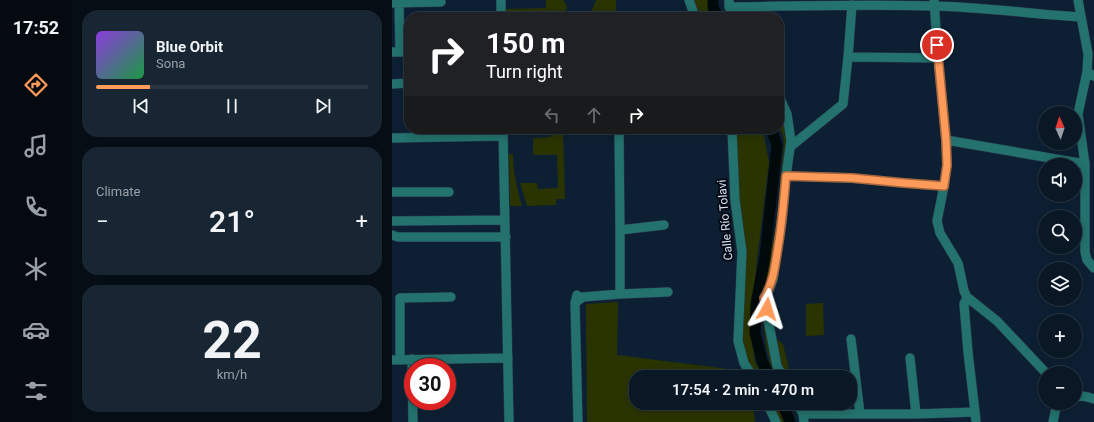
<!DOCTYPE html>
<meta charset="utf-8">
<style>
:root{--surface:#0a1826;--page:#182532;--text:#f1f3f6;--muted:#99a0a7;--line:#2a3743;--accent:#ff9b5a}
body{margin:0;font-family:Roboto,sans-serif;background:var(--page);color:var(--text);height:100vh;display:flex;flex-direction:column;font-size:15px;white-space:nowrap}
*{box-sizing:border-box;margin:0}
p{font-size:13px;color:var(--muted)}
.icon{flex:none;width:22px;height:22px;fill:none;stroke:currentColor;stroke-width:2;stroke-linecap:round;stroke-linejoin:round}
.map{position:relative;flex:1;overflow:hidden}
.panel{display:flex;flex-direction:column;gap:10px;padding:10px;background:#060d15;width:320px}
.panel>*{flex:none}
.guide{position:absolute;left:12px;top:12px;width:380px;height:122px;border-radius:16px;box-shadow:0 2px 10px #0003,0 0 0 1px var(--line);background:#202124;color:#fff;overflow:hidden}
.needle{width:26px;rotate:357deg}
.fabs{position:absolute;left:646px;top:106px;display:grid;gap:8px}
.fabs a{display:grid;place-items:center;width:44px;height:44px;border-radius:50%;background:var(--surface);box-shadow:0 2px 10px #0003,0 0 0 1px var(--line);font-size:20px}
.speed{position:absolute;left:12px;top:358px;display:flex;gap:8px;font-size:20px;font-weight:700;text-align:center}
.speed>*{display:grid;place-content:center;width:52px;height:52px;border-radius:50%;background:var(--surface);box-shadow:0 2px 10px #0003,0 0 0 1px var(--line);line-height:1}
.speed .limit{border:6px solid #d22;background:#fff;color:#111}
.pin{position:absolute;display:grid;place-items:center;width:34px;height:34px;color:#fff;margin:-17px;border:2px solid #fff;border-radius:50%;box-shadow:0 1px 4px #0007}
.me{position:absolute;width:44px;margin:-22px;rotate:6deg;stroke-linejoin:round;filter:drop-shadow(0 0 3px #0008)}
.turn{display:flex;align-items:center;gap:14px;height:84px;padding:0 16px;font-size:18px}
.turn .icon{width:52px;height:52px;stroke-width:2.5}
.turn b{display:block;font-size:28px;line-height:34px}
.lanes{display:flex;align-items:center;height:38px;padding:0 16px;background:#0003;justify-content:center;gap:20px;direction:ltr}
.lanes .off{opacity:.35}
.big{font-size:30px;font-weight:600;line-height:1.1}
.panel .card{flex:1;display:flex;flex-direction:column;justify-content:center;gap:6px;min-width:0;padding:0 14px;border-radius:16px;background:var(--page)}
.panel .dial{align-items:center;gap:0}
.dial b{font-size:52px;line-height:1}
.song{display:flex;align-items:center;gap:12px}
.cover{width:48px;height:48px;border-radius:6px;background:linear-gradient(135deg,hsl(270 70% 55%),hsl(140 70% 35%))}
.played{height:4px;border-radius:2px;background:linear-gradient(90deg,var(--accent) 20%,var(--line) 20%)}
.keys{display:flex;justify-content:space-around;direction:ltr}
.heat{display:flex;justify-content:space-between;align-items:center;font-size:22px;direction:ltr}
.trip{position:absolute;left:237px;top:370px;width:228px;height:40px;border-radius:16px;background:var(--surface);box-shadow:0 2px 10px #0003,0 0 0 1px var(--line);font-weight:600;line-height:40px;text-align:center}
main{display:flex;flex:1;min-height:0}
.tabs{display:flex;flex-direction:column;width:72px;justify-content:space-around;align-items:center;background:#040a0f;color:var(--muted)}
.tabs .icon{width:28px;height:28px}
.tabs .selected{color:var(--accent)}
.tabs b{font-size:18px;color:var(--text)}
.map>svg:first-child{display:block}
.green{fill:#2a3400}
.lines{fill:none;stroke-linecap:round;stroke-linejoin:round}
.river{stroke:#000a0b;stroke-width:11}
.minor-casing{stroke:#293b4e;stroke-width:10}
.minor{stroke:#23726d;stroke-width:9}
.route-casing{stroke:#a6653a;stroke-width:10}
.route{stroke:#ff9b5a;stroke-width:7}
.labels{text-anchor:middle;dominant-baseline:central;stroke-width:4;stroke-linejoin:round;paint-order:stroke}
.street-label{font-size:12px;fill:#d8e4f2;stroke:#030912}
</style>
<main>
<nav class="tabs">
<b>17:52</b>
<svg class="icon selected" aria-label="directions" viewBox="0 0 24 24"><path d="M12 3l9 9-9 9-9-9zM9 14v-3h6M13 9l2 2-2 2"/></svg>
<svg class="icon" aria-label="music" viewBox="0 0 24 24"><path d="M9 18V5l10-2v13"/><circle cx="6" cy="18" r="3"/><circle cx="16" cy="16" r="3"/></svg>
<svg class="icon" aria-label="phone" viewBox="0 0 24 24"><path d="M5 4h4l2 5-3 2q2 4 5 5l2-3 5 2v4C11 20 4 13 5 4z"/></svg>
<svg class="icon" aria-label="climate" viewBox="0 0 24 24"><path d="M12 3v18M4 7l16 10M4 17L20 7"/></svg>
<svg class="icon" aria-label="car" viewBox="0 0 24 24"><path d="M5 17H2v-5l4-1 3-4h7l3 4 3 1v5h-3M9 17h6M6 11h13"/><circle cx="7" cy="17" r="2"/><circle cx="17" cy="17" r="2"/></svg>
<svg class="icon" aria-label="filters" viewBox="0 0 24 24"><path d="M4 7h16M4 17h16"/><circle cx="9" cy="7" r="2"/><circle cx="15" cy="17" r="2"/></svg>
</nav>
<section class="panel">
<div class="card">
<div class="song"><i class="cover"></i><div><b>Blue Orbit</b><p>Sona</p></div></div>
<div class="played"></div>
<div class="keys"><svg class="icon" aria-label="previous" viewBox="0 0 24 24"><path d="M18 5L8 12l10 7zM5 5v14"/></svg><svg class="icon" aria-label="pause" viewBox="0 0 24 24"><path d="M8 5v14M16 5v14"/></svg><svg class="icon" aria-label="next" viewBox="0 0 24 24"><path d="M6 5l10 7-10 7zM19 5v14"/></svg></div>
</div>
<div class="card"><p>Climate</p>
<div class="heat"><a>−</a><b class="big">21°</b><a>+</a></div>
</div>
<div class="card dial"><b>22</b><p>km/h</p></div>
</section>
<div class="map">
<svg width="702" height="422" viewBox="0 0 702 422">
<rect width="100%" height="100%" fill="#0d2033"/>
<path class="green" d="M154 0H171L175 6 173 17H113L112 9 154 8Z
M204 0H224V17H197Z
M300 0H316L317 8 321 17H306Z
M387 107 396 135 379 279 371 298 377 334 391 344 399 377H386L380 371 374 345 368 300 384 226 392 143 391 135 387 127Z
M159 129H171L173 199H164V205L135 206 128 183H145L146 189 166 188 165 155H141V138L159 137Z
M344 129H371L377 163 365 260 358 328 363 362 372 377H364L354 360 350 341Z
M117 154H121C121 172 125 188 130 206H118Z
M226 302 225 355 352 371 355 377H244V403H361L363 422H195L194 304Z
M431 303 432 335 414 336V304Z
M378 403H387L395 418V422H387Z"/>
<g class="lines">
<path class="river" d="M321 0V7L326 17
M378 377 370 361 363 333 364 304 373 256 385 145 379 129
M390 403 398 422"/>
<defs>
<path id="minor" d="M109 0V17
M297 0 303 17
M337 0V7L343 17
M542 0 546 58 554 140 555 165 552 186 545 221 548 233 566 263 568 272 572 291 575 297 605 321 654 373
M686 0 696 54 695 72 702 76
M7 2 8 52
M0 3 49 2
M337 7C405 6 473 4 541 6 590 7 640 14 689 17
M0 52H17
M456 57 546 58
M695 72 686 114 693 164V252L695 260 702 268
M0 84 17 83
M387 96 395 114 399 141 394 176 390 221 381 279 377 290 372 298 385 366 391 377
M111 129 117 422
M227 129 228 230V294
M340 129 343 200 350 252 346 341 352 363 361 377
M0 138 111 136
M554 140 693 164
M398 147 451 104 456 57 460 5
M394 176 460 178 512 183 552 186
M0 192H57
M0 221 113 220
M228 230 272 225
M0 235 6 237H114
M185 295 183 303 186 422
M575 297 572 304 576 352 583 412 584 422
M183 303 191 297 228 294 276 292
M459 339 468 414
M518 358 524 414
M8 359V298L59 297
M20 359 21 422
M0 360 116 358
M683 398C689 394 696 397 702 399
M375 403 384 422
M405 403 411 414 412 422
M411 414H524L583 412
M661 422 665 403"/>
</defs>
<use href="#minor" class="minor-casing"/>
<use href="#minor" class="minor"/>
</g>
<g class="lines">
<defs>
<path id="route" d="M375 309 372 298C382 281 383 265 386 247 390 223 392 200 394 176L460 178 512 183 552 186 555 165 554 140 545 45"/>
</defs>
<use href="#route" class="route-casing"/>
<use href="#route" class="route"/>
</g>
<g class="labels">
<g class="street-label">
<text transform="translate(333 220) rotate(-95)">Calle Río Tolavi</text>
</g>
</g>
</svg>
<div class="fabs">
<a><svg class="needle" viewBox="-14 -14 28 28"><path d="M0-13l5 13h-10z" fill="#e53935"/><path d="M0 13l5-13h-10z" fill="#99a0a7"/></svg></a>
<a><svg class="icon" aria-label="sound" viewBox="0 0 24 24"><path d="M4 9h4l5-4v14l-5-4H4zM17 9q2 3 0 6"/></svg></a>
<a><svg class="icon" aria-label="search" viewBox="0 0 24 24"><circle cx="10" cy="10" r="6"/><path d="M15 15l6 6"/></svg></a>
<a><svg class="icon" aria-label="layers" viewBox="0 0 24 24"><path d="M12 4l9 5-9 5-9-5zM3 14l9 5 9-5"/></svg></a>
<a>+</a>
<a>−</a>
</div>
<div class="speed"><div class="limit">30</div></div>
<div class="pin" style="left:545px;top:45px;background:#d93025"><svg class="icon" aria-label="arrive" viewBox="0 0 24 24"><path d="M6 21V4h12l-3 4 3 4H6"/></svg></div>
<svg class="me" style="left:375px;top:309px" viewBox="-20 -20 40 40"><path d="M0-17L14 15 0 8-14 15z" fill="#ff9b5a" stroke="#fff" stroke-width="4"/></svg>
<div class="trip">17:54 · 2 min · 470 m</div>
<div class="guide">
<div class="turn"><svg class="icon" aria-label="right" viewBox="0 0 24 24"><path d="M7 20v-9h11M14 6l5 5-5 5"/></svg><div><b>150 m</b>Turn right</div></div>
<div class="lanes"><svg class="icon off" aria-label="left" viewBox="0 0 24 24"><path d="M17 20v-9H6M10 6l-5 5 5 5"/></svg><svg class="icon off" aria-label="ahead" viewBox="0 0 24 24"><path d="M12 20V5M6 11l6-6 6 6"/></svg><svg class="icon" aria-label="right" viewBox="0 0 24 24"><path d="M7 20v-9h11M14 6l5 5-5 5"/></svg></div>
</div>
</div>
</main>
